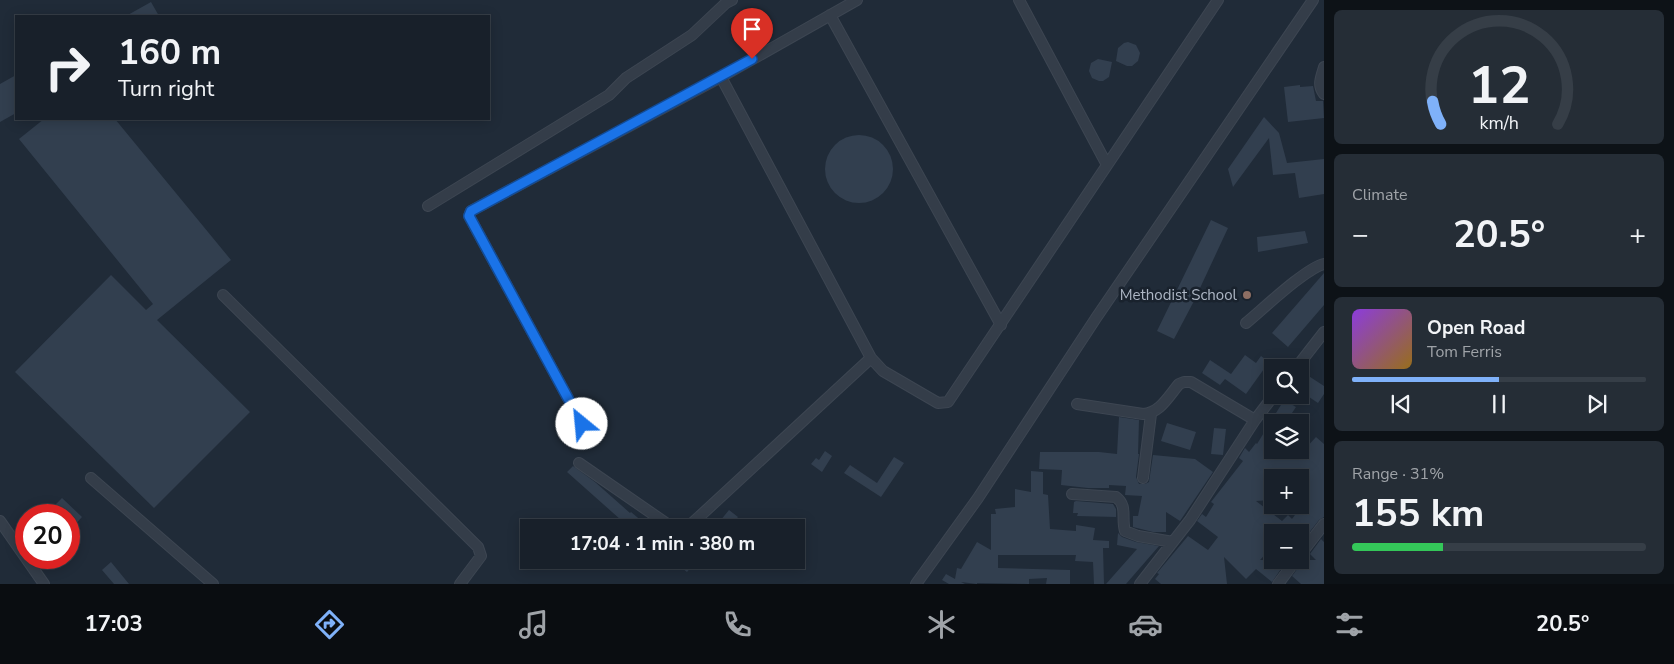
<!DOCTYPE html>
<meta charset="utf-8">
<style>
:root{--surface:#18202a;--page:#252d36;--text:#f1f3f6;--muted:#9fa3a8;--line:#363e47;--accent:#7fb1f9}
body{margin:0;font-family:"Nunito Sans",sans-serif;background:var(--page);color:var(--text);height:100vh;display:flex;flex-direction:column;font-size:19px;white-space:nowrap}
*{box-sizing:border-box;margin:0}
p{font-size:16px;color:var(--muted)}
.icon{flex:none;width:28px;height:28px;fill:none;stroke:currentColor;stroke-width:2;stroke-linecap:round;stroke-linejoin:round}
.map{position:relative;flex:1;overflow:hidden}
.panel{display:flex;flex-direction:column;gap:10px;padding:10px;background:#0d1217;width:350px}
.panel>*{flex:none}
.guide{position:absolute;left:15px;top:15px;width:475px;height:105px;border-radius:0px;box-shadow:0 2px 12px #0003,0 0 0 1px var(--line);background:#18202a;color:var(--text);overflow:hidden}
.controls{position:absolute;left:1264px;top:359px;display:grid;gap:10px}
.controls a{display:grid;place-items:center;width:45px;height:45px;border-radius:0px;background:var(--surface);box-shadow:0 2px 12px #0003,0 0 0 1px var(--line);font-size:25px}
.speed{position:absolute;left:15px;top:504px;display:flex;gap:10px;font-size:25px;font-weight:700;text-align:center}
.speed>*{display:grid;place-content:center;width:65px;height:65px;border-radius:50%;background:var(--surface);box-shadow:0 2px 12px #0003,0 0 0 1px var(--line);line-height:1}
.speed .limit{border:8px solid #d22;background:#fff;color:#111}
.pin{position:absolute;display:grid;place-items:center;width:42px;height:42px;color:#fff;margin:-51px -21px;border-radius:50% 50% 50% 0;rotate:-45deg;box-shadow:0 0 5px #0007}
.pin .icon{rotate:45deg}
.me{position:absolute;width:55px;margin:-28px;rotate:332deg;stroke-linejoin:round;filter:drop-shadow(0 0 4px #0008)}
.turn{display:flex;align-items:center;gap:18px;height:105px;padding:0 20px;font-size:22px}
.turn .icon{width:65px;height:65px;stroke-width:2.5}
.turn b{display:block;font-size:35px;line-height:42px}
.big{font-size:38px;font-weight:700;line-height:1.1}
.panel .card{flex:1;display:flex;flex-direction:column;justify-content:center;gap:8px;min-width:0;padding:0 18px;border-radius:8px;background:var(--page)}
.panel .dial{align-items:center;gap:0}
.dial svg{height:130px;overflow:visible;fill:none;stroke:var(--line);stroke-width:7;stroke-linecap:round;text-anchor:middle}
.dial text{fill:var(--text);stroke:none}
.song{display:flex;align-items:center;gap:15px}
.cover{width:60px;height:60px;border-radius:8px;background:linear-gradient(135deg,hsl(270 70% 55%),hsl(40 70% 35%))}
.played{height:5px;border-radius:2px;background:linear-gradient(90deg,var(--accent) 50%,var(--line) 50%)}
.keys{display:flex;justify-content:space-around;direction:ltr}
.heat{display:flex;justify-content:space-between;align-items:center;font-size:28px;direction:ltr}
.charge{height:8px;border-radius:4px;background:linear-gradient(90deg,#34c759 31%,var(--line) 0)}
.trip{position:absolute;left:520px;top:519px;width:285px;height:50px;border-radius:0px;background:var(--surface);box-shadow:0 2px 12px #0003,0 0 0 1px var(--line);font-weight:700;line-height:50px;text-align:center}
.tabs{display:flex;height:80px;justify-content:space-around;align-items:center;background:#0a0d11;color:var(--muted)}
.tabs .icon{width:35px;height:35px}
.tabs .current{color:var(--accent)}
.tabs b{font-size:22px;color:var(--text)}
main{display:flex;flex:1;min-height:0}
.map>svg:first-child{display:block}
.building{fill:#323f4f;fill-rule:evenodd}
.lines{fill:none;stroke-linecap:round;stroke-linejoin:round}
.minor-casing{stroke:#3d4652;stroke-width:12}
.minor{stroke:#343d49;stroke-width:10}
.route-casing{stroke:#114b97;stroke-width:12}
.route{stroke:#1a73e8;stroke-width:9}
.education-dot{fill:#8d6e63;stroke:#19222d;stroke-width:2}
.labels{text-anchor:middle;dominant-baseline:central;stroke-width:5;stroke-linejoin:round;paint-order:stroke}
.poi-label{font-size:15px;fill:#aeb7c5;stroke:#19222d;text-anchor:end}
</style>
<main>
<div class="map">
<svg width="1324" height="584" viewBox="0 0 1324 584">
<rect width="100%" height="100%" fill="#202b38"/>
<path class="building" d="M151 2 159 16H126Z
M1128 42 1136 45 1140 53 1138 61 1132 66H1127L1116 61 1118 48 1124 43Z
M1098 59 1112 62 1109 77 1103 81H1099L1092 78 1089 71 1091 63Z
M16 75V113L0 122V84Z
M1300 85V87L1313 86 1316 101H1323L1324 118 1288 122 1284 87Z
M1264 117 1279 133 1287 163 1324 159V194L1299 198 1295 173 1273 175 1269 138 1233 187 1228 169Z
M44 119H115L231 260 157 320 250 412 154 508 15 372 111 275 146 310 153 304 19 139Z
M825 169a34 34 0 1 1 68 0a34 34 0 1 1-68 0Z
M1211 220 1228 228 1194 301 1174 339 1157 331Z
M1305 231 1308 243 1258 252 1257 237Z
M1324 273V305L1288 347 1272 333Z
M1245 355 1256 363 1261 356 1269 362 1246 394 1225 379 1220 385 1202 373 1210 360 1231 374Z
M1304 373 1324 386V394L1318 403 1300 391V379Z
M1284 400 1296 407 1286 422H1272V450H1300L1301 448 1304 450 1316 437 1324 444V517L1319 520 1300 544V532H1272V547L1260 560H1287L1272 582 1256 569 1246 579 1224 557 1227 584H1161L1155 579 1159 574 1157 573 1188 536 1208 550 1218 537 1197 521 1202 514 1206 517 1214 504 1211 502 1243 461 1239 458 1245 448 1249 452 1256 443 1257 444ZM1272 478H1300V497L1309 496 1292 519 1288 515 1282 521 1256 501 1272 500Z
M1119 417 1139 420 1138 454H1139L1136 477 1139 484H1145L1149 482 1153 455 1195 459 1213 472 1180 521 1166 512V532H1153L1133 527V516H1138L1142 496 1125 495 1126 486 1109 485V488H1088L1061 485 1062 470 1039 469 1040 452H1099L1117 454Z
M1167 423 1196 432 1190 450 1161 441Z
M1214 428 1226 429 1223 455 1211 454Z
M825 451 832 456 822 472 811 464 816 458 819 460Z
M894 457 904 463 881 497 844 473 850 465 877 483Z
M573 466 595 482 630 513 631 512 650 528H630L567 472Z
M1031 471 1043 472V494L1048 495 1050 529 1076 531V525L1095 528 1093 540 1109 541V548H1103L1104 584H1094L1093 562 1075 561 1076 555H998V568L1070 570V584H1046L1047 578 1029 579V584L977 583V584L961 582 965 584H949L942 580 946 574 955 579 957 568 961 569 977 542 991 550V514H996L995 509 1015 507V489L1031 492Z
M62 498 82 517 69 531V515H45Z
M1076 501 1113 504 1116 509V517L1077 516 1078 513H1073L1074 502Z
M729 510 738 517 729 528H727L720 521Z
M1118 533 1122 537 1136 542 1159 546 1126 584H1106L1137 549 1117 545Z
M1321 539 1324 542V584H1301L1292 576 1304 560H1316L1310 554Z
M672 560H697L687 572Z
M111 562 129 584H114L102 570Z"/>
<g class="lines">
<defs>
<path id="minor" d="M1019 0 1107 165
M830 15 1001 325
M1324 67C1321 78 1317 85 1324 94
M721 77 871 358 883 371 938 403 948 402 1218 0
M428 206 609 95 626 78 692 35 726 3 732 0
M223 295 478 547 481 556 460 584
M1246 323C1263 309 1306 268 1324 264
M1296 368 1324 332
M1077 404 1143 414C1160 413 1168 397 1179 384L1184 382H1191L1255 420
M582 424 469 216 471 211 721 77 857 0
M579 463 673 528
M91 478 213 584
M1143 478 1151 414
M1072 494 1116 497C1128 506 1121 518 1125 531L1138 536 1173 542
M0 521 44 584
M687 528 871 358
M1300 555 1324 524
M916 584 978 498 1096 318 1313 0
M1140 584 1190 520 1255 420 1274 395
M1278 584 1296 560"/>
</defs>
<use href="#minor" class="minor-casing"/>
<use href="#minor" class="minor"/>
</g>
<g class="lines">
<defs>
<path id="route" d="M582 424 469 216 471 211 752 59"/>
</defs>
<use href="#route" class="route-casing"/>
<use href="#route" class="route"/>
</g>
<circle class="education-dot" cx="1247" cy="295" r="5"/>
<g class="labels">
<g class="poi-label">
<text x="1237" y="295">Methodist School</text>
</g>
</g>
</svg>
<div class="controls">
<a><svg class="icon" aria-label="search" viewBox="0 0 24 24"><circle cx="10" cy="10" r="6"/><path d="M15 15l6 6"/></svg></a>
<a><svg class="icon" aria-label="layers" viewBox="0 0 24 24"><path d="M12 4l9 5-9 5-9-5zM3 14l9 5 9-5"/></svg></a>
<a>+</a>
<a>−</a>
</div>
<div class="speed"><div class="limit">20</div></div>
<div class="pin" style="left:752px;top:59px;background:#d93025"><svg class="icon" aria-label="arrive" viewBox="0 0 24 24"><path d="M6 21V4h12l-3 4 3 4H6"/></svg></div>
<svg class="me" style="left:582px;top:424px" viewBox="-20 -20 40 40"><circle r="19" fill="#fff"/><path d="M0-13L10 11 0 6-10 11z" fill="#1a73e8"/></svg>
<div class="trip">17:04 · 1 min · 380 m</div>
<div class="guide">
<div class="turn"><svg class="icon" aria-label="right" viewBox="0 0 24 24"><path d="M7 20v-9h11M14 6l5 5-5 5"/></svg><div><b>160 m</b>Turn right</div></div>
</div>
</div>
<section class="panel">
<div class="card dial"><svg viewBox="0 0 100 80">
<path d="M14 69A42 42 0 1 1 86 69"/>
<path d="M14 69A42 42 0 0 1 9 55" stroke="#7fb1f9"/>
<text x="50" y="56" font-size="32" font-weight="700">12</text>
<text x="50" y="72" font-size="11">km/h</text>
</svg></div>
<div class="card"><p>Climate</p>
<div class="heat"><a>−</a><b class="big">20.5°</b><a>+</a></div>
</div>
<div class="card">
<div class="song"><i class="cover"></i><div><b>Open Road</b><p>Tom Ferris</p></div></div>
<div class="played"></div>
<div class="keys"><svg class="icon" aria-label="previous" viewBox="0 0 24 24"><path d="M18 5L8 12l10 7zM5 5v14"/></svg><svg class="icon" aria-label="pause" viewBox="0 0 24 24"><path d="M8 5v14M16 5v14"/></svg><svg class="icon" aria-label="next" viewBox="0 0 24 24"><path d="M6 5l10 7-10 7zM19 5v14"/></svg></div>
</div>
<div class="card"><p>Range · 31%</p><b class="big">155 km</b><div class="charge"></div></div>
</section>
</main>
<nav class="tabs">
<b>17:03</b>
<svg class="icon current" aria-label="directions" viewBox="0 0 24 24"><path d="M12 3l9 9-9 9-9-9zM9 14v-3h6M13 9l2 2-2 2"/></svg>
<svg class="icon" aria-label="music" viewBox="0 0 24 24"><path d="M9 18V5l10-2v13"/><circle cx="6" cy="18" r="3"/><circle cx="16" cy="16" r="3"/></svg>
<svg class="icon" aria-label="phone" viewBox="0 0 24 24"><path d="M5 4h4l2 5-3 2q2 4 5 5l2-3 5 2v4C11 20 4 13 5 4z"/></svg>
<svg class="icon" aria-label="climate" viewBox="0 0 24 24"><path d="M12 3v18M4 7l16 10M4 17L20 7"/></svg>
<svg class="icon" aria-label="car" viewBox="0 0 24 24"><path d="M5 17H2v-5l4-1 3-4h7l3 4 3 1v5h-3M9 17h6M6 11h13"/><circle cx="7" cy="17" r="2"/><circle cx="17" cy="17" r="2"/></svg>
<svg class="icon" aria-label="filters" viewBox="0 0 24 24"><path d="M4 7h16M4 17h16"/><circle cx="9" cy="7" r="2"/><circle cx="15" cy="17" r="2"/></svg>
<b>20.5°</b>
</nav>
